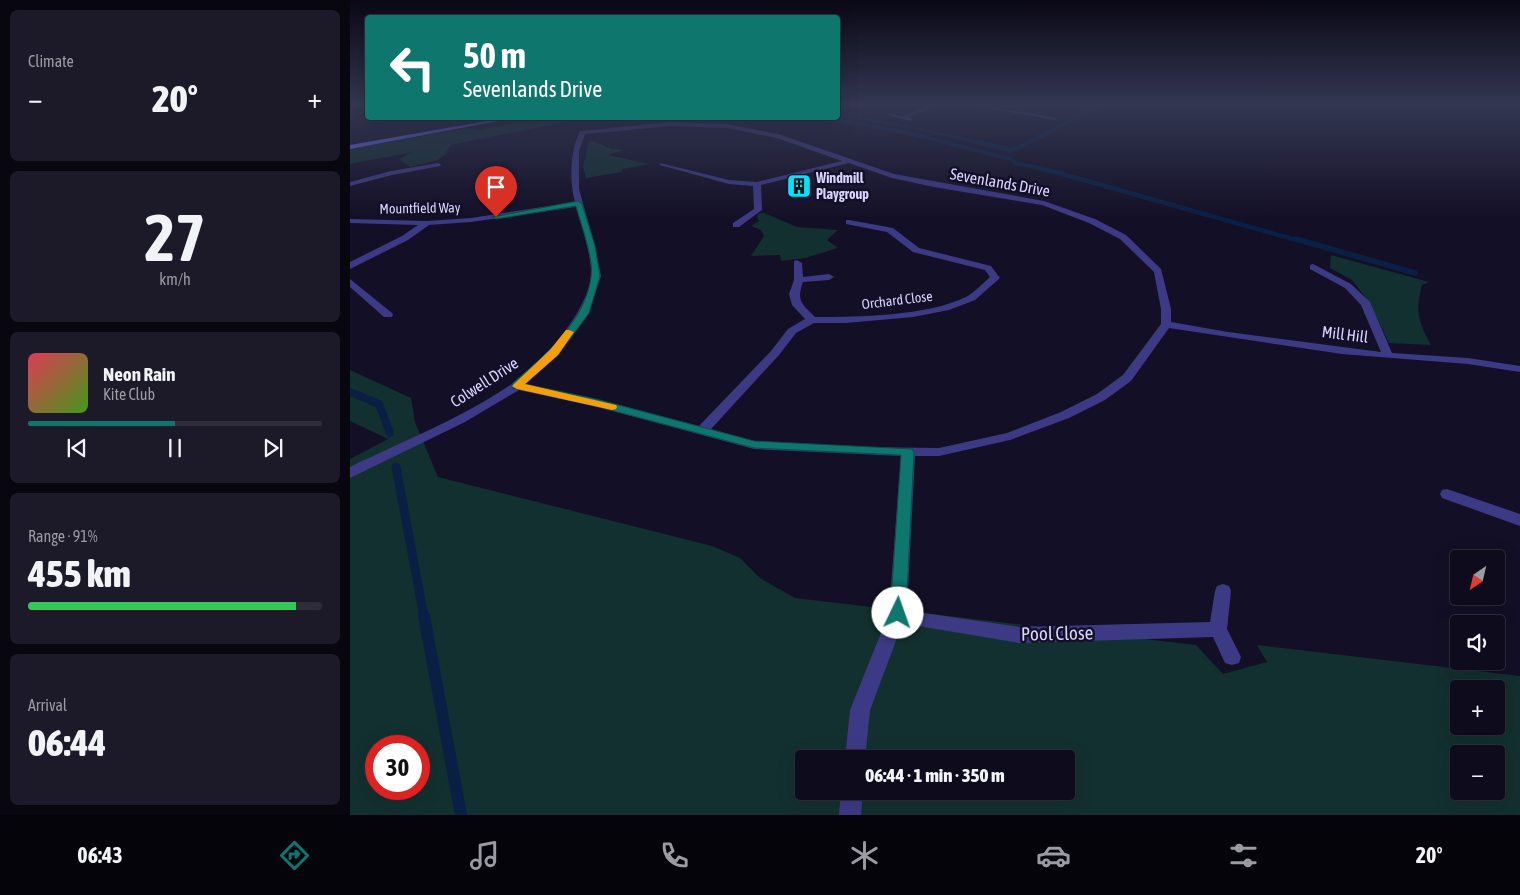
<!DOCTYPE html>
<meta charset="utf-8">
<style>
:root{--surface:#0e0b1c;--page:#1c1929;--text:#f1f3f6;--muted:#9b9ba3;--line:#2e2b3b;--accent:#0f766e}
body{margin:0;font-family:"Asap Condensed",sans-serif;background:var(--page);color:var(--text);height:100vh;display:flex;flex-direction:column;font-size:19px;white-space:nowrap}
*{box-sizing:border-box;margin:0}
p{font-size:16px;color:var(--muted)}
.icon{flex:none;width:28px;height:28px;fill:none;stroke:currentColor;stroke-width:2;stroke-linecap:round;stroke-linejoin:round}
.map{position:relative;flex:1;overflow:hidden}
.sheet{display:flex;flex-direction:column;gap:10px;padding:10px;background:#08060f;width:350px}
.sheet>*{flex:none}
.banner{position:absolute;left:15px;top:15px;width:475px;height:105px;border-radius:5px;box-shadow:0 5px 20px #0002,0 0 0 1px var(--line);background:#0f766e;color:#fff;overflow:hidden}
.needle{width:32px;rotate:214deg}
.buttons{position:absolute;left:1100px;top:550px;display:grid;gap:10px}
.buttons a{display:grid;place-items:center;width:55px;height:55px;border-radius:5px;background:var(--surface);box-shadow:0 5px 20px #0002,0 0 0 1px var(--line);font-size:25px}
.speed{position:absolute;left:15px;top:735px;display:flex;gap:10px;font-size:25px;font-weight:700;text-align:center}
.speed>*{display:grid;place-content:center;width:65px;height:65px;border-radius:50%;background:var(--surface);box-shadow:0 5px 20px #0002,0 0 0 1px var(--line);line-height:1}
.speed .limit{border:8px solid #d22;background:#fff;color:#111}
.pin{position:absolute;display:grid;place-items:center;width:42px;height:42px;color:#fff;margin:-51px -21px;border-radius:50% 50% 50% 0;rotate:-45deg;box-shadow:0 0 5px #0007}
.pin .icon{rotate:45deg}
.me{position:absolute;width:55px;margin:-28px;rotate:3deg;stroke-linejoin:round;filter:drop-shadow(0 0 4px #0008)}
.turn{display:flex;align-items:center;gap:18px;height:105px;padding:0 15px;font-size:22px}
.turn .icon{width:65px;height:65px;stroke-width:2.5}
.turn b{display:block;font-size:35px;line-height:42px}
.big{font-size:38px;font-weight:800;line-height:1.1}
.sheet .widget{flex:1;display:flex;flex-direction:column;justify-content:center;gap:8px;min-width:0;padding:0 18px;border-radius:8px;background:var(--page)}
.sheet .dial{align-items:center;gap:0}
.dial b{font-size:65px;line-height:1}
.song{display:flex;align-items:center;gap:15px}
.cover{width:60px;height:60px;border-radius:8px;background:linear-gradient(135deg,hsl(350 70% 55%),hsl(100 70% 35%))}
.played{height:5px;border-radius:2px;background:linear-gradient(90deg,var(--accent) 50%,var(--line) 50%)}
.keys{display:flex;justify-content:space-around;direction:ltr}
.heat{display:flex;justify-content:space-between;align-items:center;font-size:28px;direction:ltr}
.charge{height:8px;border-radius:4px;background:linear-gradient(90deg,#34c759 91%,var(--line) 0)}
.trip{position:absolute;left:445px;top:750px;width:280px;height:50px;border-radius:5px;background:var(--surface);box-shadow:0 5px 20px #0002,0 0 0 1px var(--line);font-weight:800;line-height:50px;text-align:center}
.dock{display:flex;height:80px;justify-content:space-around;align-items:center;background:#06040b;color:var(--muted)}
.dock .icon{width:35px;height:35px}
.dock .current{color:var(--accent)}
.dock b{font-size:22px;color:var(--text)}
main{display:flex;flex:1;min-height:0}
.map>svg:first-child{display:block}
.green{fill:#12302f;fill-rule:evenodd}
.water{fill:#0a1f44}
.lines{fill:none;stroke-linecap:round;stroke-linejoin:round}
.stream-far5{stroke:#0a1f44;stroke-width:4}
.stream-far4{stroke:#0a1f44;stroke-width:4.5}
.stream-far3{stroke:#0a1f44;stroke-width:5.5}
.stream-far2{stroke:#0a1f44;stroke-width:8}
.stream-far1{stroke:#0a1f44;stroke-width:9}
.stream{stroke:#0a1f44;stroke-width:12}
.street{fill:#3d3a85;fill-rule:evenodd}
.secondary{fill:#6f6bff;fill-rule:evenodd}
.route{fill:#0f766e;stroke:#0a4d48}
.slow{fill:#f59e0b}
.labels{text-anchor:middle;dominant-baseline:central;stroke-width:5;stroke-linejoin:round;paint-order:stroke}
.far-poi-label{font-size:14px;font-weight:bold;fill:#d9d4ff;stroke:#130f26;text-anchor:start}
.far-street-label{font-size:14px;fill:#d9d4ff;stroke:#130f26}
.street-label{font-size:16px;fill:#d9d4ff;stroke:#130f26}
.near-street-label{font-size:19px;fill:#d9d4ff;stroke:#130f26}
</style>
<main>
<section class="sheet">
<div class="widget"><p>Climate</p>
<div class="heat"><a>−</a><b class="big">20°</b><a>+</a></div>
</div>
<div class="widget dial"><b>27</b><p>km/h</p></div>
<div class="widget">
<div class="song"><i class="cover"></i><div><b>Neon Rain</b><p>Kite Club</p></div></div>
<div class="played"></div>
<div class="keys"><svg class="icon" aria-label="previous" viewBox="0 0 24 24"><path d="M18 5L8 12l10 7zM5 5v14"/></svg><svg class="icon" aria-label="pause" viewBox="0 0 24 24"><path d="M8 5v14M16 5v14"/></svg><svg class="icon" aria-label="next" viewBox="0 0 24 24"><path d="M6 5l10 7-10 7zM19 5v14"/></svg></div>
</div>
<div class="widget"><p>Range · 91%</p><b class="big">455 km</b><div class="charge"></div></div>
<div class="widget"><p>Arrival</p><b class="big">06:44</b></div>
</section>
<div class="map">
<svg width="1170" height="815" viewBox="0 0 1170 815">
<rect width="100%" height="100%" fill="#130f26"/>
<path class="green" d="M193 118H236L100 145 96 154 88 160 60 167 49 159 63 152 0 164V149L119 128 128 130Z
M239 141H243L262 149 275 150 258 155 300 164 273 169 271 172 236 178 233 167Z
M409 213H414L447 227 488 230 477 240 488 248 455 258 431 261 430 255 401 256 414 236 411 230 401 226 409 221 407 217Z
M981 255 1079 282 1072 285C1065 310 1068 322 1081 345L1039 343 1019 302 1002 280 980 268Z
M0 370 61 398 65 422 88 477 362 546 390 558 410 578 445 598 846 645 873 674 917 662 907 645 1170 676V815H0V459L38 439 0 421ZM1109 689H1146V726H1109ZM26 746H69V789H26ZM1109 754H1146V791H1109ZM454 759H716V791H454Z"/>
<path class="water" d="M488 112 661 147 660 153 575 131 488 116Z"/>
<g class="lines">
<path class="stream-far5" d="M474 118 554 132 660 159 668 164
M660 150 668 148 752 104"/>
<path class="stream-far4" d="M665 163 698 170 950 241"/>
<path class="stream-far3" d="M946 239 1065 273"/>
<path class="stream-far2" d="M0 392 29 404 40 433"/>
<path class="stream-far1" d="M46 467 74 617"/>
<path class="stream" d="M74 616 111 815"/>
<path class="street" d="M585 104H592L558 117 563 119 560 121 537 115 540 113 552 116Z
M614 104H624L708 118 705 120Z
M321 122 377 124 428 134 544 174 694 201 745 219 776 235 811 269 821 309V322L878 332 1031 352 1011 305 995 288 960 269V265L963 264 1001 284 1020 302 1042 353 1118 358 1170 366V372L1118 364 992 354 819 328 781 381 755 400 719 418 660 440 589 456H565L557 608 574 613 669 627 860 622 865 591 867 586 873 584 879 586 881 591 877 629 891 657 889 663 882 665 875 663 863 637 669 643 574 627 553 622 520 710 515 759H495L500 710 539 613 551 456 404 449 244 406 169 390 115 422 0 478V467C54 441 112 418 162 384 192 363 236 314 241 277 243 260 231 224 226 207L121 222 79 225 58 240 0 269V262L52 236 68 225 0 223V219L77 221 121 218 225 202C219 180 220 152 230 131ZM321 126 377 128 427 138 492 161 407 182 379 180 310 163V165L379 184 403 186 404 209 383 223V227H389L412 210 411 185 499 163 542 178 584 187 692 205 739 223 770 239 804 272 811 309V324L773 375 747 394 711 412 657 433 589 448 507 447 404 441 361 429 429 355 446 333 464 323H496L563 317 599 310 625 300 650 278 641 266 569 248 543 228 499 220H496V224L537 232 563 252 635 270 640 277C632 284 625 292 616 297 577 316 508 317 465 317 452 304 446 301 453 282L479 280 484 277 479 274 453 277 452 263 447 260 444 261V280L439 294 442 305 455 319 438 329 421 351 349 426 246 399 176 384 208 354 238 315 251 276 245 246 229 189V151L235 134Z
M88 163 91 165 90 166 42 175 0 186V182L41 171Z
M0 279 42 313 43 315 42 317H34L0 287Z
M1097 489 1170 514V526L1092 498 1090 494 1092 490Z
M491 791H513L511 815H489Z"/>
<path class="secondary" d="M154 118H164L0 149V145Z"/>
</g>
<linearGradient id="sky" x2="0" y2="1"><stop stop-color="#0a0815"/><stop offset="0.48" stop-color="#333752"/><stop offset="1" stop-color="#333752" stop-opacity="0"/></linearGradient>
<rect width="1170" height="218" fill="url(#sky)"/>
<path class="route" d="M228 201 232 204 245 246 250 276 239 313 208 355 175 384 246 399 404 441 562 449 564 452 556 613 554 618 548 620 543 618 540 613 551 455 404 448 245 406 163 388 162 386 163 383C194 356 236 321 241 277 244 258 231 225 226 206L146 219 142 217Z"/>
<path class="slow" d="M216 330H219L224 332 208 355 175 384 266 405 267 407 266 409 262 410 167 389 162 386 200 350Z"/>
<defs>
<symbol id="building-square" viewBox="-11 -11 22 22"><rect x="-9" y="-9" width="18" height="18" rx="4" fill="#00e5ff" stroke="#130f26"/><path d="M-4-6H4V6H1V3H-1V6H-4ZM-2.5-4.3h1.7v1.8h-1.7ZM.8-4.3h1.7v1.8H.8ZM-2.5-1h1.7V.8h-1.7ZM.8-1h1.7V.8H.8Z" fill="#111"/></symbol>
</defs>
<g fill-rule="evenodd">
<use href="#building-square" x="435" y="172" width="28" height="28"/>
</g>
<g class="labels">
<g class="far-poi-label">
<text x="466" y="178">Windmill<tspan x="466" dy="16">Playgroup</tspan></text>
</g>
<g class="far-street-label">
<text transform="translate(70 208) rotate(-1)">Mountfield Way</text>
<text transform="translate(547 300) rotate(-7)">Orchard Close</text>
</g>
<g class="street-label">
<text transform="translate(650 182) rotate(10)">Sevenlands Drive</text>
<text transform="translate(995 334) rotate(7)">Mill Hill</text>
<text transform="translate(134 382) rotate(-33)">Colwell Drive</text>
</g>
<g class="near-street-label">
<text transform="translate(707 633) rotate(-1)">Pool Close</text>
</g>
</g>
</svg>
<div class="buttons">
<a><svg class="needle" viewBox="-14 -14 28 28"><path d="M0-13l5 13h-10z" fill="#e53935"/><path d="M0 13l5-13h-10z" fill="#9b9ba3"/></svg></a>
<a><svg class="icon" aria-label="sound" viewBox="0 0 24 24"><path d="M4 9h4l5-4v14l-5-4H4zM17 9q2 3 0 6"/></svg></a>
<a>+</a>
<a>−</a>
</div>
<div class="speed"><div class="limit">30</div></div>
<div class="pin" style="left:146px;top:217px;background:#d93025"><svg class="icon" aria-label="arrive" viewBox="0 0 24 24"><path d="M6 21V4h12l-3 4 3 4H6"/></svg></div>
<svg class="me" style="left:548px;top:613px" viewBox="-20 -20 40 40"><circle r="19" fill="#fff"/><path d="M0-13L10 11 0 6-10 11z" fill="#0f766e"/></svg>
<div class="trip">06:44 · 1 min · 350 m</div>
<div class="banner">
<div class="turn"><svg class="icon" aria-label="left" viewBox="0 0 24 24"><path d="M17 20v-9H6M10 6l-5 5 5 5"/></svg><div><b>50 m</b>Sevenlands Drive</div></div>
</div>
</div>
</main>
<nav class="dock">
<b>06:43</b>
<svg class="icon current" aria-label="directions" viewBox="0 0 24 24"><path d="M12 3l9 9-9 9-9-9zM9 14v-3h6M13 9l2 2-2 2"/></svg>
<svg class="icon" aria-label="music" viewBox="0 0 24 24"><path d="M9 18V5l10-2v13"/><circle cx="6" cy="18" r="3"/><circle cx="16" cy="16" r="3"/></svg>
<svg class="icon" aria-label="phone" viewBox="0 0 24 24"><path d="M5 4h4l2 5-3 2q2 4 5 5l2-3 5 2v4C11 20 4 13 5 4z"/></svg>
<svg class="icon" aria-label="climate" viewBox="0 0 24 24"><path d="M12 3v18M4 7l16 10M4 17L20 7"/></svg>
<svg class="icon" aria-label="car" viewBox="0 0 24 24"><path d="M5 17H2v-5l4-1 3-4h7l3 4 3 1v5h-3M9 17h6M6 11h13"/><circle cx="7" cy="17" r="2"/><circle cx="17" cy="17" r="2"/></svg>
<svg class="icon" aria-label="filters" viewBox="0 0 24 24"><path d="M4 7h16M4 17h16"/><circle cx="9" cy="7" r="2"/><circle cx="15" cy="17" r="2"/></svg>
<b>20°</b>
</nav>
